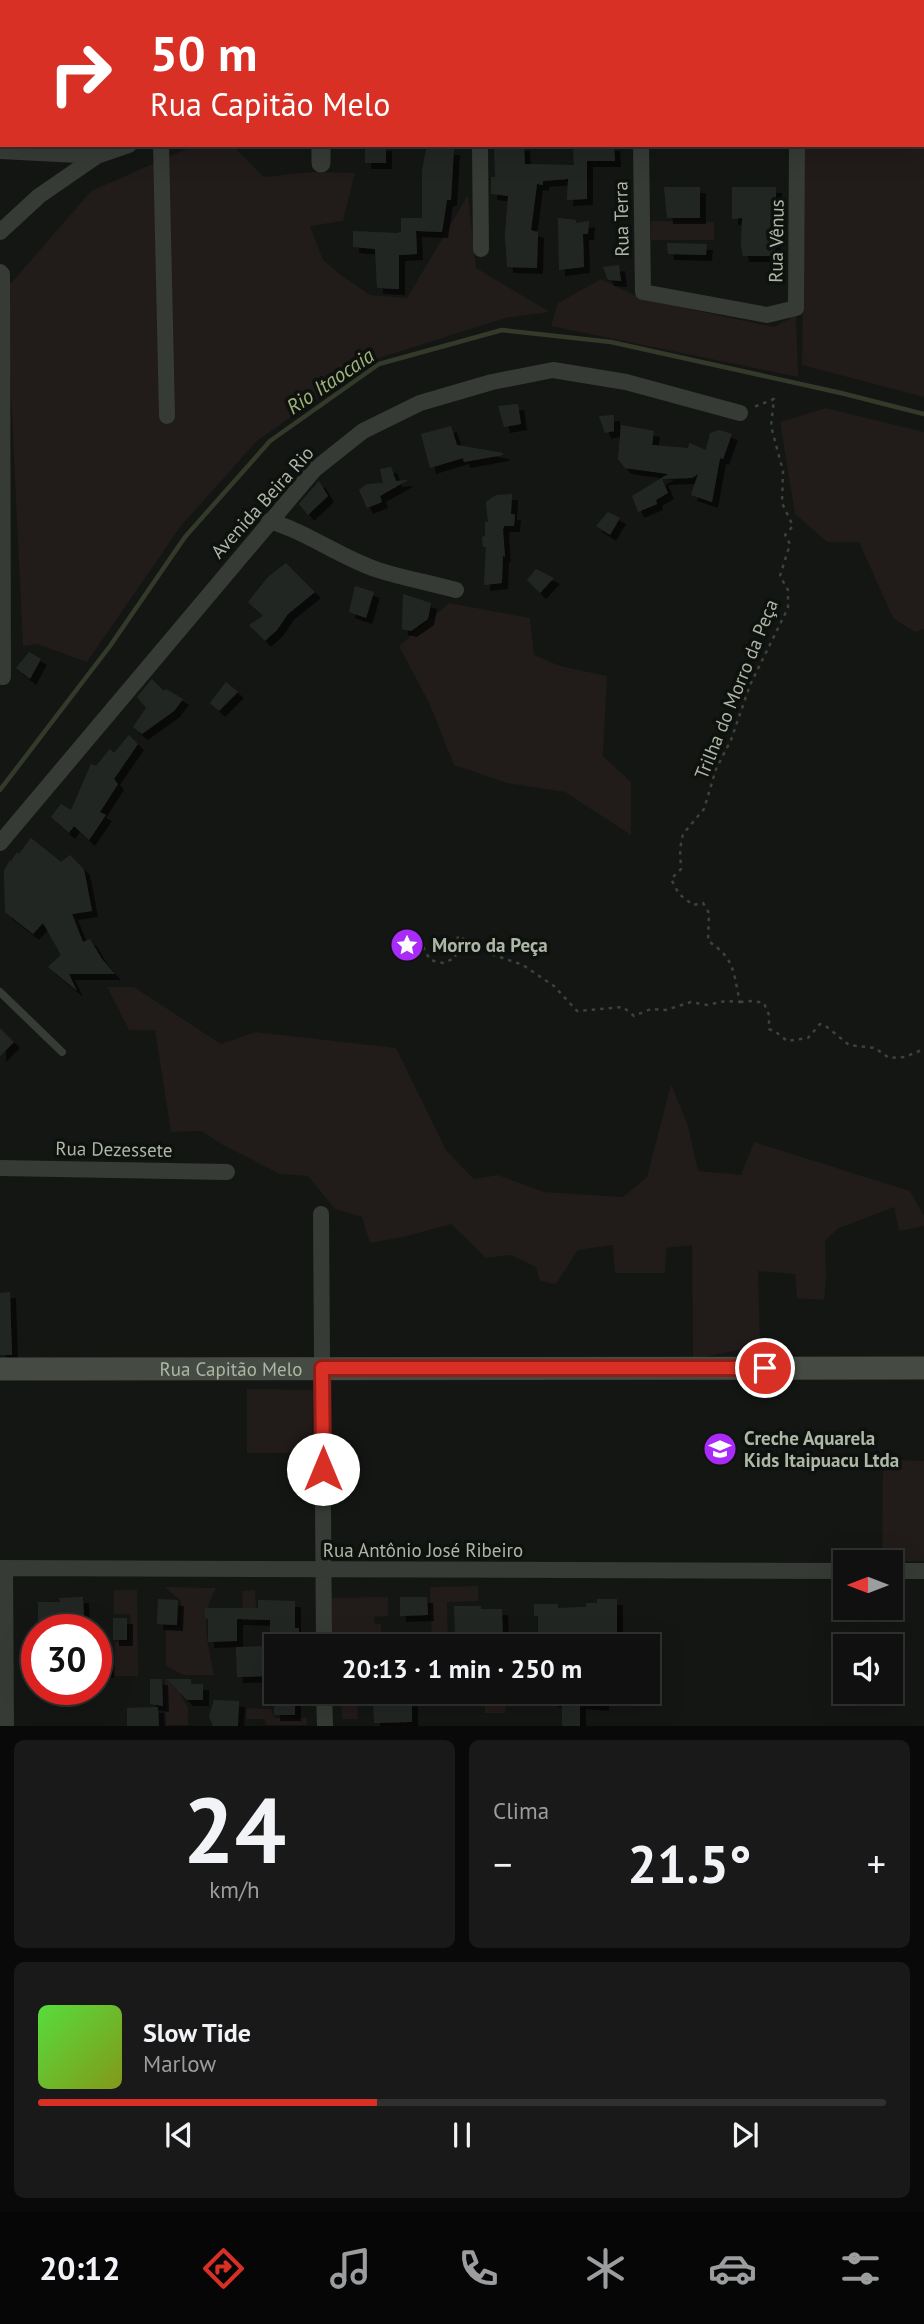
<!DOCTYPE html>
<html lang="pt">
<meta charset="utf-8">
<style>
:root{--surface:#0f100f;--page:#181918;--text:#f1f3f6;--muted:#9b9d9e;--line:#2f302f;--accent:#d93025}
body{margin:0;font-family:"PT Sans",sans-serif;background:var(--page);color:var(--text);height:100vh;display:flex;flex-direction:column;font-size:26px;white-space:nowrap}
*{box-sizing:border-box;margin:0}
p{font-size:23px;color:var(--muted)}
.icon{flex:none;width:38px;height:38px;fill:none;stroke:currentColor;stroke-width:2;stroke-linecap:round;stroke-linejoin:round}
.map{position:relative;height:1726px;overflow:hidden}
.sheet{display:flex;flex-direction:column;gap:14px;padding:14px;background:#080908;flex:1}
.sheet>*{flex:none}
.banner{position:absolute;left:0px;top:0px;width:924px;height:147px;box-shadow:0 7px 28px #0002,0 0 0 2px var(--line);background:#d93025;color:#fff;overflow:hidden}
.needle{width:46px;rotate:270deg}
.tools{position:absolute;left:833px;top:1550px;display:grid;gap:14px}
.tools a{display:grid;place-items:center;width:70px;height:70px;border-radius:0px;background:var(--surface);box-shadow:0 7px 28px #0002,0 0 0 2px var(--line);font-size:35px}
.speed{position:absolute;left:21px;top:1614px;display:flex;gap:14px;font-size:35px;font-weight:700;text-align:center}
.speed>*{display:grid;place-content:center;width:91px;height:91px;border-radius:50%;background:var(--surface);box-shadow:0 7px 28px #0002,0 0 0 2px var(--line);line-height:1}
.speed .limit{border:10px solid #d22;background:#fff;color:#111}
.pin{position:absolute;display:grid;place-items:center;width:60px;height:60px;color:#fff;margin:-30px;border:4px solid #fff;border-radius:50%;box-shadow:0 2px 7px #0007}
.me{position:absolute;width:77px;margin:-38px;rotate:0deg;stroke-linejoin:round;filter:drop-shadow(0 0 5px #0008)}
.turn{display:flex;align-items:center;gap:24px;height:147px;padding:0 35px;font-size:32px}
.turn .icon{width:91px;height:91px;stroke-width:2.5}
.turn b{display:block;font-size:49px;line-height:60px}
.big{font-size:52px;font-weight:800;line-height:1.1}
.sheet .tile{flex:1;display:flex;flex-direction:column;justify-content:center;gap:10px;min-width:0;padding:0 24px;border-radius:10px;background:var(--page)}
.sheet .dial{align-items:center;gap:0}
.dial b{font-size:91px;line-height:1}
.song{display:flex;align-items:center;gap:21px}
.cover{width:84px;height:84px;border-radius:10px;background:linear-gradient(135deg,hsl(110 70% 55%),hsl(70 70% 35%))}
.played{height:7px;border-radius:4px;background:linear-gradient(90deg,var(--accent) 40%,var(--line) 40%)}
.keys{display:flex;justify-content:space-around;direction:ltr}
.heat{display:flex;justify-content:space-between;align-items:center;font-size:38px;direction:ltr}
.sheet .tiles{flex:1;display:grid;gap:14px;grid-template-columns:1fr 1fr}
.tile:last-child{grid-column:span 2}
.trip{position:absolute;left:264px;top:1634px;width:396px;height:70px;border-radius:0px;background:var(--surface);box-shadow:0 7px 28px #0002,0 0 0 2px var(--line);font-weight:800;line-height:70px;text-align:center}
.tabs{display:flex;height:112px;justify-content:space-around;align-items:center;background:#060606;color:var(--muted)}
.tabs .icon{width:49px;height:49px}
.tabs .current{color:var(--accent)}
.tabs b{font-size:32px;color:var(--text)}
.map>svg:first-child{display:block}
.green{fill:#211b1a}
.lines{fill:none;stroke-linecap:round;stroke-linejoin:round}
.stream{stroke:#343a2a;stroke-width:4.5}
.building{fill:#242724;filter:url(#shadow)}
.path{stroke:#3d423b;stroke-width:2.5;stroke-dasharray:3.5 5;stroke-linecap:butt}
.service{stroke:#363b35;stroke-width:8}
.minor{stroke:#363b35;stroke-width:16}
.tertiary{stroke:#363b35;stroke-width:19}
.secondary{stroke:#454b43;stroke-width:23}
.route-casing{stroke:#8d1f18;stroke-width:18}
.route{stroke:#d93025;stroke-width:12}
.labels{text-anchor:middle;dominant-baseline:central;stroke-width:7;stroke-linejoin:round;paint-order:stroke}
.street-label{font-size:19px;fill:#acb7a5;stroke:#0f110f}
.poi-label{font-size:19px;font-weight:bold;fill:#acb7a5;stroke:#0f110f;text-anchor:start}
.water-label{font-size:21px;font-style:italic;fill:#9cb37b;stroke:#0f110f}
</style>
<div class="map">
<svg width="924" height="1726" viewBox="0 0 924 1726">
<defs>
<filter id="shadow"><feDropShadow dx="6" dy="6" stdDeviation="0" flood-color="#0009"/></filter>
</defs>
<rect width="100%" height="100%" fill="#141614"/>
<path class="green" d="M807 0H924V397L802 365 805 145H922V2Z
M196 145H232L264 177 313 172 355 173 343 221 310 226 323 260 341 275 370 295 407 298 468 195 476 268 550 312 505 318 370 361 257 441 181 526 87 662 37 644 23 646 6 289 91 191Z
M651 221 714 222V240H651Z
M601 279 642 299 774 327 796 315 798 377 551 326 558 303Z
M826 408 924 432V629L915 632 893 618 859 542H827L795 514 780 422Z
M449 603 530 618 534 655 560 666 607 676 603 756 631 782V835L565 792 507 783 454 765 430 705 399 646Z
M107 987H134L221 1044 255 1032 396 1048 446 1150 474 1179 498 1175 544 1192 623 1197 647 1177 671 1084 688 1126 698 1171 741 1175 754 1142 910 1191 924 1216V1226L899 1231 894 1207 837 1229 825 1241 826 1278 824 1300 797 1298 795 1274 758 1271 760 1346 693 1359 692 1245 666 1248 665 1273H615L613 1245 578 1250 556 1284 540 1281 536 1267 511 1255 486 1258 451 1224 403 1237 370 1243 362 1217 335 1209 308 1176 280 1174 223 1145 202 1131 171 1132 155 1030H129Z
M247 1389 313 1390 312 1453H247Z
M883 1459 924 1461V1561H882Z
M478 1586V1601L447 1602 448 1647H432L430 1587Z
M164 1587 216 1588C199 1620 208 1641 214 1675H183L166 1666V1628H181V1601Z
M114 1590H137L138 1676H115V1642L131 1641 130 1614H114Z
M255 1590 257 1622 244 1623 242 1591Z
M388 1597V1616L374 1617 375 1624H381V1647H353V1633H330V1598Z
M27 1659H37V1685H28Z
M165 1679H180V1694L188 1707V1725H166Z
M378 1692 370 1698 357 1699 358 1719H342L341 1693Z
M485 1692H506L505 1713H485Z
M247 1708 271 1709 275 1718H307V1725H267L264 1719H246Z"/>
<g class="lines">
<path class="stream" d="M0 790 110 646 185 537 270 441 379 364 502 330 611 342 841 393 924 414"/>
</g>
<path class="building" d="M365 145H386V163H365Z
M494 145H524L525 164 574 165 573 145H614L615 161H587V199L567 200 568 179 543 181V185L537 184 531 230 538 232 537 268 507 267 505 235 508 196 491 194V177H495Z
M426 149H454L451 200H447L442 232 416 231 417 254 399 255V289L377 288 375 249 353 247V231L397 233 401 232V218H422V171Z
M664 187H700V218H667Z
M732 187H776V205L773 215 775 256H743L741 246 742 218 732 219Z
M558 218 576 220V223L589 221 588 234H583L584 267 559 270Z
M667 243 707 244 706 255 668 254Z
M619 265 621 281 608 280 603 267Z
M518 404 521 424 504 427 498 406Z
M614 415V431L605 433 599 416Z
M621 425 654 431 652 445 688 448 689 443 706 450 710 433 719 430 732 434 723 459 720 458 712 502 691 495 698 474 692 478 662 479 668 493 656 500 657 504 638 512 632 496 668 474 625 468 618 459Z
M451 426 457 445 503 453V455L464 462 463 458 430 468 421 434Z
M391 467 396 481 408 480 380 496 382 502 367 508 359 490 367 484 383 483 380 469Z
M319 481 328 496 308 515 299 504Z
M512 494 511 514H515L514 526H504L503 530 505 557 503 555 502 583 484 585 486 547H483L482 537 485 536V522H488L486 502 496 495Z
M608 512 620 518 610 535 596 526Z
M286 563 315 592 288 614 277 630 265 641 249 625 263 616 248 602 268 577Z
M536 569 554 578 540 593 527 580Z
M355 586 374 592 366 618 349 612Z
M403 594 431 603 428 619 411 631 402 629Z
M29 652 41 659 30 679 16 668Z
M152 679 164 691 166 689 183 699 174 711 142 734 133 727 146 708 137 697Z
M226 682 238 692 219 711 210 703Z
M129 735 138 744 114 779 118 784 100 812 106 815 89 840 74 826 69 833 51 817 61 804 71 810 91 764 96 766 110 749 114 753Z
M31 838 61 862 70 855 84 869 92 911 72 914 83 942 90 939 102 959 115 974H69L77 991 48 967 61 955 43 923 33 934 5 912 4 870 10 860 11 861 17 852 19 854Z
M0 1028 14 1042 0 1056Z
M10 1292 12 1355H0V1293Z
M83 1597 84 1619 73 1620 74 1629H42V1623H38V1602H60L59 1598Z
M400 1597H427L428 1615 400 1616Z
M158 1599 178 1600 177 1625 157 1624Z
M597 1599H617V1647L538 1645V1616H534V1604H558V1608L586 1607V1603H597Z
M258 1600 295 1601V1628H299V1647H276V1676L237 1677 236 1647 270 1646V1620L237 1619V1641L208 1642V1619L205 1618V1608H258Z
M454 1606H481V1609H502L503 1639H486V1634L455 1635Z
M113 1618H127V1640H113Z
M96 1638H106L108 1672H96Z
M150 1679H162L163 1706 150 1704Z
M167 1679H191V1684H203V1700H187Z
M274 1692H289V1697H295V1715H274Z
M552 1692H604L603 1705 580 1703V1726H562V1702L552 1701Z
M412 1693V1722L374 1723 373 1694Z
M214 1700 239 1701 238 1726H213L209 1716Z
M158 1707 159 1726H127V1708Z"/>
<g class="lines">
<path class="path" d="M394 942 419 939 430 960 443 963 455 958 458 936 494 955 523 965 554 986 577 1011 623 1007 634 1016 651 1009 666 1010 691 1002 707 1005 726 1001 740 1002C733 973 736 959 708 941L709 913 703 903 693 905 679 894 671 879 681 869 680 849 683 834 704 809 716 769 731 740 750 685 788 608V590L780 576 790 544 785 535 793 526 782 503 783 471 771 426 774 399 754 407
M740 1002 753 1001 764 1003 769 1015V1029L776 1032 787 1041 808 1038 820 1024 827 1027 849 1045 875 1048 889 1058 905 1057 924 1049"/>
<path class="service" d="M0 992 62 1052"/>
<path class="minor" d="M478 0V2
M638 0V2
M795 0V2
M161 145 167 416
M480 145 481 249
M641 145 643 292 767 315 796 308 797 145
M0 151 97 156
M0 232 39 196 97 156 129 145
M0 272 2 274 3 677
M269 521C308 532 339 557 378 570 403 578 430 583 456 590
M0 843 314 470 363 431 420 403 492 382 553 370 626 382 740 413
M0 1168 227 1172
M321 1214 324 1647
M0 1568 845 1571
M5 1568 6 1726
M891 1571H924
M324 1692 325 1726"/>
<path class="tertiary" d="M319 0V2
M321 145V163"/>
<path class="secondary" id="s1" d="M0 1369 924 1368"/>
</g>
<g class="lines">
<defs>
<path id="route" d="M323 1469 322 1368H765"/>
</defs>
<use href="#route" class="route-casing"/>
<use href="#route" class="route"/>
</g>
<defs>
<symbol id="sight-disc" viewBox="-11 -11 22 22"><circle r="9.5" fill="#a82bf7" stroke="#0f110f"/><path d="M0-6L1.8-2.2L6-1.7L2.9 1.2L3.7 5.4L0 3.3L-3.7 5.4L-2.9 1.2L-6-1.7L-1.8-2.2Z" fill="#fff"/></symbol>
<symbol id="school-disc" viewBox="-11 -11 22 22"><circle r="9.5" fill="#a82bf7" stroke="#0f110f"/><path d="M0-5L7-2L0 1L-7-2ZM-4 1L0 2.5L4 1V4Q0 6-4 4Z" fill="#fff"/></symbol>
</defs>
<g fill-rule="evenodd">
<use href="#sight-disc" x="388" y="926" width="38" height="38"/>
<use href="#school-disc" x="701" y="1430" width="38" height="38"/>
</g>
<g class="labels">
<g class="street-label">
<text transform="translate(621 219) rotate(-91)">Rua Terra</text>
<text transform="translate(776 241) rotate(-89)">Rua Vênus</text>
<text transform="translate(262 502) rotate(-48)">Avenida Beira Rio</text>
<text transform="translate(736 689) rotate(-68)">Trilha do Morro da Peça</text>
<text transform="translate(114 1149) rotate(1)">Rua Dezessete</text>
<text stroke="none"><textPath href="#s1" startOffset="231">Rua Capitão Melo</textPath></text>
<text x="423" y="1550">Rua Antônio José Ribeiro</text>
</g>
<g class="poi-label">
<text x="432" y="945">Morro da Peça</text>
<text x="744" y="1438">Creche Aquarela<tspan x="744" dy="22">Kids Itaipuacu Ltda</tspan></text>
</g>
<g class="water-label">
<text transform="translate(330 381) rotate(-34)">Rio Itaocaia</text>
</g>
</g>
</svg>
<div class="tools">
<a><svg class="needle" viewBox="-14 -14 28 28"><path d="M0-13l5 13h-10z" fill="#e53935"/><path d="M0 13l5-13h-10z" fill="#9b9d9e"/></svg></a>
<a><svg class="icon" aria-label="sound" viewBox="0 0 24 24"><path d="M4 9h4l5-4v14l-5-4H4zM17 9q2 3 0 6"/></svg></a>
</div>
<div class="speed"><div class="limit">30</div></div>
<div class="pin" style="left:765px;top:1368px;background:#d93025"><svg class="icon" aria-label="arrive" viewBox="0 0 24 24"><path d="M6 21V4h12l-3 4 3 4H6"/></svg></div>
<svg class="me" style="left:323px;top:1469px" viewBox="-20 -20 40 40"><circle r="19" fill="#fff"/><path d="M0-13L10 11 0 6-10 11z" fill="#d93025"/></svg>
<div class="trip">20:13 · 1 min · 250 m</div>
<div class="banner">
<div class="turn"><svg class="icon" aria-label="right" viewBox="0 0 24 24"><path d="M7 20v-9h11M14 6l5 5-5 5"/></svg><div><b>50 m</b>Rua Capitão Melo</div></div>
</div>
</div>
<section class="sheet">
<div class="tiles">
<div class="tile dial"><b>24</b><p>km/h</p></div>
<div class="tile"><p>Clima</p>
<div class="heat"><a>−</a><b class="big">21.5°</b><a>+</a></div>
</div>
<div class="tile">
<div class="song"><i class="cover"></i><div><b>Slow Tide</b><p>Marlow</p></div></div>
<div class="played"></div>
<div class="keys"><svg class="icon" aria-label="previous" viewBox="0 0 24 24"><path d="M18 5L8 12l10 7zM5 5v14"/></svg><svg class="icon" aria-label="pause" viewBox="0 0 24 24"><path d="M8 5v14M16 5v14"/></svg><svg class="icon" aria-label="next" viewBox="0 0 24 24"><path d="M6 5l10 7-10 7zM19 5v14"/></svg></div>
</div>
</div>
</section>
<nav class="tabs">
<b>20:12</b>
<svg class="icon current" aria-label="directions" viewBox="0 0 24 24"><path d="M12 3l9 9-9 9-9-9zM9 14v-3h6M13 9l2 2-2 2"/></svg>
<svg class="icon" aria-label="music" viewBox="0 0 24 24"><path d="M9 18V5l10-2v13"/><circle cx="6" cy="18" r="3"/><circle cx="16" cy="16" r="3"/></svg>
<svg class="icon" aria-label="phone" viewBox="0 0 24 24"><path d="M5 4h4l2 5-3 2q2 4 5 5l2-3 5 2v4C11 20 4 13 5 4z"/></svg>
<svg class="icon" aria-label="climate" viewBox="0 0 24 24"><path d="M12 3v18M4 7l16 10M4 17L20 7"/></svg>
<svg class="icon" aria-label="car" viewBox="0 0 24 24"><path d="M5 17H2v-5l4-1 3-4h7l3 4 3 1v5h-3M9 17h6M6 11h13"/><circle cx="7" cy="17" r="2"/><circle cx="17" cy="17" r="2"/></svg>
<svg class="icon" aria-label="filters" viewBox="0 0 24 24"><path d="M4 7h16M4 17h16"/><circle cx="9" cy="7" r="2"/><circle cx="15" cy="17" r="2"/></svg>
</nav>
